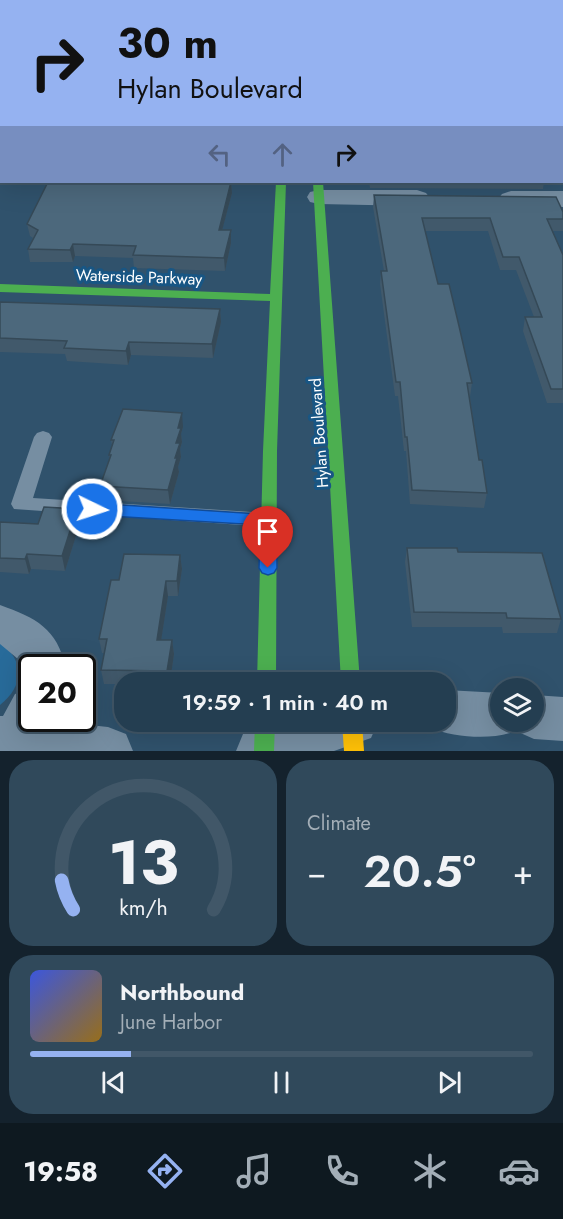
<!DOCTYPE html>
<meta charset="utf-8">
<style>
:root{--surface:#243e51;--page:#30495b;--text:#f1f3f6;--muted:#a3aeb7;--line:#415768;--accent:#95b2f1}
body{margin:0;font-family:Jost,sans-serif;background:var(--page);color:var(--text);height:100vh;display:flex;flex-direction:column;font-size:22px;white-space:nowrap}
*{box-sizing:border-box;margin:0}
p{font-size:20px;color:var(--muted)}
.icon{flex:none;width:33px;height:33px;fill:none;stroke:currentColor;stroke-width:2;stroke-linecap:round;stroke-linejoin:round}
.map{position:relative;height:751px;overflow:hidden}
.panel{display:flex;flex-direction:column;gap:9px;padding:9px;background:#14222d;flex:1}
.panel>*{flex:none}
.banner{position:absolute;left:0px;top:0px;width:564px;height:183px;box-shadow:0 6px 24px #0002,0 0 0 2px var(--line);background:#95b2f1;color:#111;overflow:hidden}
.tools{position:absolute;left:490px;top:678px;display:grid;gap:12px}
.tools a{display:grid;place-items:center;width:54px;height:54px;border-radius:50%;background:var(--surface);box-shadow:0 6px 24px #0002,0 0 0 2px var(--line);font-size:30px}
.speed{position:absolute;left:18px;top:654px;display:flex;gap:12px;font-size:30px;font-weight:700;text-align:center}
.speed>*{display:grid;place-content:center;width:78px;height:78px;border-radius:50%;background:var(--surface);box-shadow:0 6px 24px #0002,0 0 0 2px var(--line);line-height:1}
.speed .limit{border:3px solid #111;border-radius:9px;background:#fff;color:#111}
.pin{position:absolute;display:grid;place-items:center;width:51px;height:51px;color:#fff;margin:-62px -26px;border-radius:50% 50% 50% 0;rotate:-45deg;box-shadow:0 0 6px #0007}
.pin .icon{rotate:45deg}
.me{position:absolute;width:66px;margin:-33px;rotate:94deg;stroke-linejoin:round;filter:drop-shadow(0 0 4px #0008)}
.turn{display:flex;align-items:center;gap:21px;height:126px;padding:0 18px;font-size:27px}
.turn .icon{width:78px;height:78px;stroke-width:2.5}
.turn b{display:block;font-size:42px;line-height:51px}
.lanes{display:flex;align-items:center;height:57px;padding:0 18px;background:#0003;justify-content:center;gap:30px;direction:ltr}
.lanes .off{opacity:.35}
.big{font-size:45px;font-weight:600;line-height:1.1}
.panel .widget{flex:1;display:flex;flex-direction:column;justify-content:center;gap:9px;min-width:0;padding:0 21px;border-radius:24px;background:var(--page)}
.panel .dial{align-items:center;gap:0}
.dial svg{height:156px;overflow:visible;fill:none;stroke:var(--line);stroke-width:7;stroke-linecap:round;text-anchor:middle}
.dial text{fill:var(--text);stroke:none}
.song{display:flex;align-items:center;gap:18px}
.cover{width:72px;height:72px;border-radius:9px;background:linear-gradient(135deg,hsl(230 70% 55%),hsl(40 70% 35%))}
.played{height:6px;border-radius:3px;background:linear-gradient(90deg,var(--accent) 20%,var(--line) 20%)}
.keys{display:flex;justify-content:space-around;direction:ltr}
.heat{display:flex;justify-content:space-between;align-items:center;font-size:33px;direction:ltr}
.panel .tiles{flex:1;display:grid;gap:9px;grid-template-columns:1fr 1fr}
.widget:last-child{grid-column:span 2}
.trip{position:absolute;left:114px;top:672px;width:342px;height:60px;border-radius:24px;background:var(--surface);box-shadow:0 6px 24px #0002,0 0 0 2px var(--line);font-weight:600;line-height:60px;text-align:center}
.tabs{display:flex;height:96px;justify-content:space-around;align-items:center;background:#0e1920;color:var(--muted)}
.tabs .icon{width:42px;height:42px}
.tabs .selected{color:var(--accent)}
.tabs b{font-size:27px;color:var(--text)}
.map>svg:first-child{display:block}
.green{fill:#286b9a}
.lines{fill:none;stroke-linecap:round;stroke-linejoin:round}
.lane{fill:#768ea2;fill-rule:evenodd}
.street{fill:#768ea2;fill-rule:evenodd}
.fast{fill:#4caf50;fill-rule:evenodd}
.slow{fill:#ffc107;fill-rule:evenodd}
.wall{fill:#41596b}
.shaded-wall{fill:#354957}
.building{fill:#4c687c;stroke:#354957;stroke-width:1.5}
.route{fill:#1a73e8;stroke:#114b97;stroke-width:1.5}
.labels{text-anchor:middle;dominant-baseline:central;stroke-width:6;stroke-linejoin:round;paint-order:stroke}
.street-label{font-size:16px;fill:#fff;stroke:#185684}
</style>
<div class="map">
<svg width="563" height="751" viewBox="0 0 563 751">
<rect width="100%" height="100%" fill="#30526c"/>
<path class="green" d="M0 642C25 661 24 686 0 705Z"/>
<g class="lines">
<path class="lane" d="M43 431 49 433 52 437 33 498 269 513 276 515 279 520 276 525 269 527 14 509 11 504 34 437 37 433Z"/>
<path class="street" d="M526 0H542L543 2H527Z
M562 33H563V44H562Z
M562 101H563V113H562Z
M562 152H563V167H562Z
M319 190H417L426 193 430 198 426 203 417 206 319 204 310 202 307 197 310 192Z
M511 191H563V207H511L502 204 498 199 502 194Z
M0 605C36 618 57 628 66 668H32V684L27 682 18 659 0 644Z
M32 688V718H52L51 721 108 727 126 734 133 751H0V716H3L15 694Z
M446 690 501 693V722H534V695L563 697V741L534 739 516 731C490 741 455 737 429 728L426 722H446Z
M280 722H378L371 738 334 751H236L243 734Z"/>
<path class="fast" d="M282 0H288V2H282Z
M307 0H313V2H307Z
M276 182H286L277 451 276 682H257L263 451 270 301 0 292V284L270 294Z
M313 182H323L360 682H341Z
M255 722H275L274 751H254Z"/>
<path class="slow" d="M342 722H362L364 751H344Z"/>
</g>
<path class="wall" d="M0 113H2V163L0 164Z
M231 182 232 193 222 230H231V243L225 271 134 268 133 258 75 256 73 262H30L28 249 33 238 30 236 27 224Z
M369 182H544L543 189 370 188Z
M374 195 563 212V231H552L563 255V403H547L523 331 525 317H534L516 270H500L488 231H425L438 284 472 383 470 397 479 460 487 493 484 508 410 504 406 451H404L398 396H395L380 284 381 271H384L373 207Z
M0 302 220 309 221 322 213 358 131 355 128 365 67 361 65 354 0 352Z
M183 427 181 434 182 442 180 449 181 457 178 467 179 472 170 504 103 500 100 486 110 459 109 455 112 445 111 440Z
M77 509 80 523 65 571 31 569 29 574 0 572V522L38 524Z
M407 548 458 552 561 619 557 633H503L502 627H412L405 562Z
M180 555 182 569 178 596H168L161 640H172L174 654 170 682H124V684H104L101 670 105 653H102L99 639 119 580Z"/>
<path class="shaded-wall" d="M2 21V31H0V22Z
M0 99H1L2 110H0Z
M231 182 232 193 219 242V230Z
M231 230V243L225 271 224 258Z
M73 244 75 256 73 262 70 250Z
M220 309 221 322 213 358 212 344Z
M129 342 131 355 128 365 126 351Z
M182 413 183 427 181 434 182 442 180 449 181 457 178 467 179 472 170 504 168 490 175 458 178 428Z
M77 509 80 523 65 571 62 556Z
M27 554 31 569 29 574 25 559Z
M180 555 182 569 178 596 177 581Z
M166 581 168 596 159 654 157 640Z
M172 640 174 654 170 682H169L167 671Z"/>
<path class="building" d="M0 0H247V2H2V21L0 22Z
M348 0H511L512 2H348Z
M2 33V99H0V34Z
M0 113H2V152H0Z
M48 182H231L219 230H231L224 258 133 255 136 246 73 244 70 250 28 249 38 230 27 224Z
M374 195 556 197 563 212V219H547L563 255V389H551L525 317H542L519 257H503L490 218H422L438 284H449L459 326 472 383H467L479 460H482L487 493 412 490 407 437H405L400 382H396L381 271H387Z
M0 302 220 309 212 344 129 342 126 351 64 348 67 341 0 338Z
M123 409 182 413 178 428H181L176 443H180L175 458H177L168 490 100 486 111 455H109L114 440H111Z
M44 507 77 509 62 556 27 554 25 559 0 558V522L38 524Z
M407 548H457L458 552 542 553 561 619 507 618 506 613 414 612Z
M124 554 180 555 177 581H166L157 640H172L167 671 101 670 107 639H99L111 580H119Z"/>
<path class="route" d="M92 503 275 515 277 520V568L274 573 268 575 262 573 259 568 260 525 92 515 86 513 84 509 86 505Z"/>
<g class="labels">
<g class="street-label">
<text transform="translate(139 277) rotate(2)">Waterside Parkway</text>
<text transform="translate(319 433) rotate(-94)">Hylan Boulevard</text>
</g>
</g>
</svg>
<div class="tools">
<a><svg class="icon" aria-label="layers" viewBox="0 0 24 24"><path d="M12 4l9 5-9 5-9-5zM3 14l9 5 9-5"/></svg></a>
</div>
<div class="speed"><div class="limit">20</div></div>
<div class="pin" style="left:268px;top:568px;background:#d93025"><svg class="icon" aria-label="arrive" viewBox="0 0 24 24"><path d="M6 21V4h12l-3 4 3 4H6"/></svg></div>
<svg class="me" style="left:92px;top:509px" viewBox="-20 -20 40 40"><circle r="17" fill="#1a73e8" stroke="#fff" stroke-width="3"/><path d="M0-11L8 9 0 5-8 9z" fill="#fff"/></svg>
<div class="trip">19:59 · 1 min · 40 m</div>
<div class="banner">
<div class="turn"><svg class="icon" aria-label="right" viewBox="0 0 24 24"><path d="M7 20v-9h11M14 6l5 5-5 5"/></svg><div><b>30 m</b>Hylan Boulevard</div></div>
<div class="lanes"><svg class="icon off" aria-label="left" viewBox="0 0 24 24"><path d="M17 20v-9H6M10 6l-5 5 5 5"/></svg><svg class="icon off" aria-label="ahead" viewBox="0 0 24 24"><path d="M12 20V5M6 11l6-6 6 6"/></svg><svg class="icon" aria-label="right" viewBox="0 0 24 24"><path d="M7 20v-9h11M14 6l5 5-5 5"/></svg></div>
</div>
</div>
<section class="panel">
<div class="tiles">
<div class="widget dial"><svg viewBox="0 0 100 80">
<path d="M14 69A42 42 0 1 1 86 69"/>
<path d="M14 69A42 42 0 0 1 8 54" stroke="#95b2f1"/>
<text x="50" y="56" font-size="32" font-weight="700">13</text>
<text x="50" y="72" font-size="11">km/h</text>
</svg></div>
<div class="widget"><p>Climate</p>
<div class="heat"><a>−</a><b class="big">20.5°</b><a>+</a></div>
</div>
<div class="widget">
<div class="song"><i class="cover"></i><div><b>Northbound</b><p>June Harbor</p></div></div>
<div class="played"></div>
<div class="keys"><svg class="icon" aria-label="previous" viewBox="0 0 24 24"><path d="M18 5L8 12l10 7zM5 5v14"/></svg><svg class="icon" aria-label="pause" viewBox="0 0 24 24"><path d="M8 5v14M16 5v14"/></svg><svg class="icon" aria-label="next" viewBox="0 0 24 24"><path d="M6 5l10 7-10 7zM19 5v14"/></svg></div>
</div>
</div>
</section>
<nav class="tabs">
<b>19:58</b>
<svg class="icon selected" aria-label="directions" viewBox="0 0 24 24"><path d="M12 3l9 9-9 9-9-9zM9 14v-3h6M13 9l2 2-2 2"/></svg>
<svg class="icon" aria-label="music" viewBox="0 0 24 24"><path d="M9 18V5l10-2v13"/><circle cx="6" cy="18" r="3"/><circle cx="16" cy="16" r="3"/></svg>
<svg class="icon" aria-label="phone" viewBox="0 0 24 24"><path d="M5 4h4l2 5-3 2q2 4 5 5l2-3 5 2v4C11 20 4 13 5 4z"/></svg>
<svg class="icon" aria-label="climate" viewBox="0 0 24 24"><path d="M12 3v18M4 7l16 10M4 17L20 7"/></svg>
<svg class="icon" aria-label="car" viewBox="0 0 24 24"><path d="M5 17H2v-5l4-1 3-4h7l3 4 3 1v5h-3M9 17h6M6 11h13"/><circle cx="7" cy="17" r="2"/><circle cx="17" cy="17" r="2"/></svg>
</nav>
